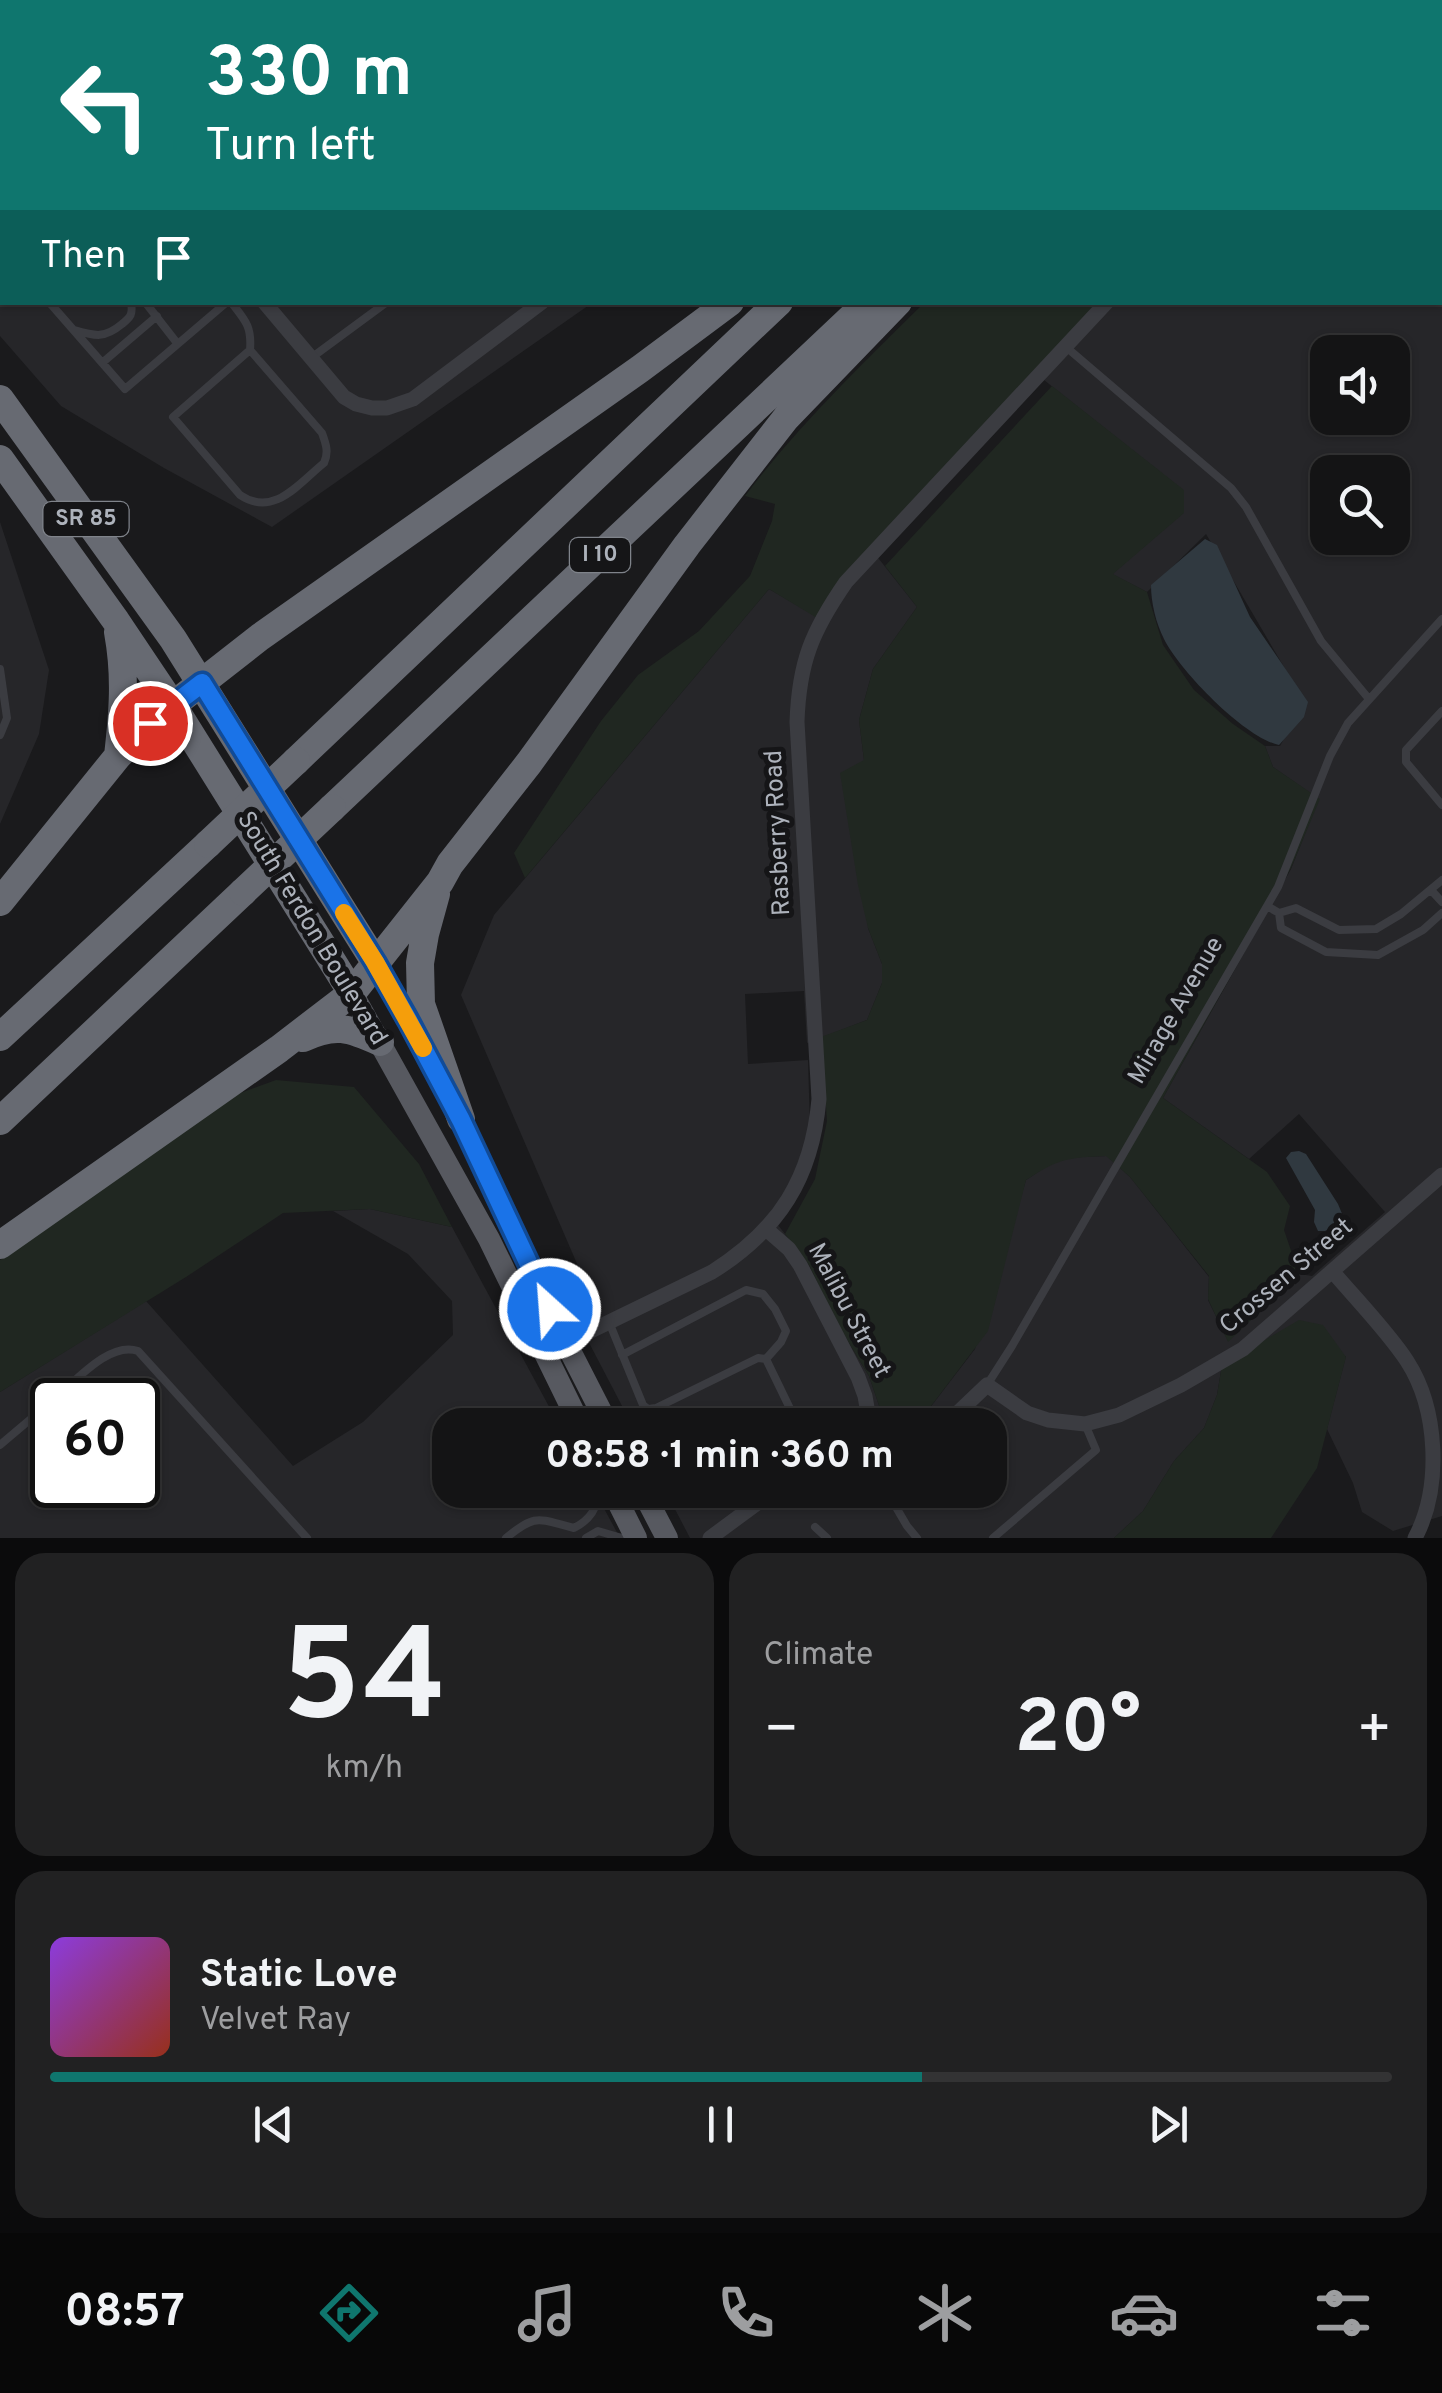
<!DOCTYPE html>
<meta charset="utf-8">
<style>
:root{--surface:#141415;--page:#212122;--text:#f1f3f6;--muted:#9d9ea0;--line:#333334;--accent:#0f766e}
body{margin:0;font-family:Overpass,sans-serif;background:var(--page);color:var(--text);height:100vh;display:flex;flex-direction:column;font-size:38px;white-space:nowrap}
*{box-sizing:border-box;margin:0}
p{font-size:32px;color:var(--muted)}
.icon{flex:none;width:55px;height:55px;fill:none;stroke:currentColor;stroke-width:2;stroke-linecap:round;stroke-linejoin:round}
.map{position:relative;height:1538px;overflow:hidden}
.drawer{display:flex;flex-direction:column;gap:15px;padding:15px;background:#0b0b0c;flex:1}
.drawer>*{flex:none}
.top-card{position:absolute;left:0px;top:0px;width:1442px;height:305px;box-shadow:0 2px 8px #0004,0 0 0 2px var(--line);background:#0f766e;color:#fff;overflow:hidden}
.tools{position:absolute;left:1310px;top:335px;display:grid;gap:20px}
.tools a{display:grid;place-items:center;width:100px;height:100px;border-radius:20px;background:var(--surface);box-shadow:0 2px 8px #0004,0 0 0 2px var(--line);font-size:50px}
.speed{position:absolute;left:30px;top:1378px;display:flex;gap:20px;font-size:50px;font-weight:700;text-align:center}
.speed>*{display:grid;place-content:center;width:130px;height:130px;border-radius:50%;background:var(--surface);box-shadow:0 2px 8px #0004,0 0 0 2px var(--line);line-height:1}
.speed .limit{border:5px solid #111;border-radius:15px;background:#fff;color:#111}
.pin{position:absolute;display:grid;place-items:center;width:85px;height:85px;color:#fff;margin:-42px;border:5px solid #fff;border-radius:50%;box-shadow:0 2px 10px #0007}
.me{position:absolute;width:110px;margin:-55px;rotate:334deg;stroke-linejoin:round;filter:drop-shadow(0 0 8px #0008)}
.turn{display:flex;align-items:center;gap:35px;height:210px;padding:0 40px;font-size:45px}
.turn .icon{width:130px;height:130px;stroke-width:2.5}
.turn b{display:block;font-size:70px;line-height:85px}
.then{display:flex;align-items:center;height:95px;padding:0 40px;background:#0003;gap:20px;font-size:38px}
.big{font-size:75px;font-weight:700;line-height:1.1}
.drawer .widget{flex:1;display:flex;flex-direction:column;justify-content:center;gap:15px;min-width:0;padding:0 35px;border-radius:30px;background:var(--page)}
.drawer .dial{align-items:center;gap:0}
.dial b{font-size:130px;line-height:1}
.song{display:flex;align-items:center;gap:30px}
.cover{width:120px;height:120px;border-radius:15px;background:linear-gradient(135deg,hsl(270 70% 55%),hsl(10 70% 35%))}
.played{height:10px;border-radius:5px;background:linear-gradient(90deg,var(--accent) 65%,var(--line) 65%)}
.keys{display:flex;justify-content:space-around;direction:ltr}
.heat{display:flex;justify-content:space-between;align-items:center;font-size:55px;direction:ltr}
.drawer .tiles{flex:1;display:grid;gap:15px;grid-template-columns:1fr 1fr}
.widget:last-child{grid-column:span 2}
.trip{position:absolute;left:432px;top:1408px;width:575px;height:100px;border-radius:30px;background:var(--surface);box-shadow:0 2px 8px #0004,0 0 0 2px var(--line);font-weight:700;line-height:100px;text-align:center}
.tabs{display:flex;height:160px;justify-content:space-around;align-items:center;background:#080808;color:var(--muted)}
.tabs .icon{width:70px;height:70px}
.tabs .selected{color:var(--accent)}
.tabs b{font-size:45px;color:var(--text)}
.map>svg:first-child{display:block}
.built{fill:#262629;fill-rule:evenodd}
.green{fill:#202721}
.water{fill:#303940}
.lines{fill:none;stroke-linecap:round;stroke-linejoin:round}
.lane{stroke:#3b3c41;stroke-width:8}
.street{stroke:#3b3c41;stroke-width:15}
.primary{stroke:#575960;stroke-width:22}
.highway{stroke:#676a72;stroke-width:28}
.highway-bridge{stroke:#676a72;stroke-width:28}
.route-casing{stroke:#114b97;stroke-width:25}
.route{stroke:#1a73e8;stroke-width:18}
.slow{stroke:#f59e0b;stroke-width:18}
.labels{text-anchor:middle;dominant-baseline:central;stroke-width:10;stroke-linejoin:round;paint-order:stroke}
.shield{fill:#151517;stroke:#7f838a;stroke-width:2.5}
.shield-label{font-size:22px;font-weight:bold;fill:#adb2bb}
.street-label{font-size:25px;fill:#adb2bb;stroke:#151517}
</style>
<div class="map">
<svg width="1442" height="1538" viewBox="0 0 1442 1538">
<rect width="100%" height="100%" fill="#1a1a1c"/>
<path class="built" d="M51 0H318L315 2H48Z
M1440 22 1442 24V1516L1393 1531 1362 1512 1353 1483 1327 1429 1346 1356 1222 1365 1217 1395 1204 1428 1174 1461 1143 1511 1114 1538H690L665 1490H990V1425H913L919 1422 975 1349 1026 1180 1053 1162 1074 1157 1107 1156 1130 1177 1209 1277 1208 1300 1228 1341 1299 1274 1312 1276 1385 1212 1299 1114 1249 1159 1163 1098 1291 869 1319 799 1273 767 1265 746H1280L1298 714 1301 696 1206 534 1147 592 1112 574 1183 513 1184 491 1044 380 1102 303 1440 302ZM1328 352H1392V418H1328ZM1328 472H1392V538H1328Z
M2 223V302L592 303 272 527 164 468 61 406 0 336V226Z
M0 522 49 670 39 734 0 824Z
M875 554 917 607 873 669 859 720 864 760 868 928 882 964V983L867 1020 807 1043 804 991 745 994 748 1064 808 1060 810 1127 778 1225 809 1265 835 1320 869 1376 885 1423 889 1425H632L574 1314 597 1310 461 995 494 915 769 589 817 617Z
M370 1209 452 1227 559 1425H450V1490H594L620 1538H0V1392L146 1301 293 1466 363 1422 453 1335 452 1301 408 1254 333 1211ZM52 1400H138V1485H52Z"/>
<path class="green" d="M446 0H1061L1058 2H447Z
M924 303H1102L817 618 769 589 525 878 514 853 601 721 638 675 699 631 750 576 772 521 775 504 745 496C798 426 862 364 924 303Z
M1052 386 1184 490V513L1113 574 1147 592 1163 645 1194 690 1233 724 1265 746 1273 767 1320 799 1291 868 1163 1098 1267 1172 1290 1206 1284 1230 1299 1274 1228 1342 1208 1299 1209 1276 1130 1177 1106 1156C1067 1158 1060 1158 1026 1180L988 1331 919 1422C910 1426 895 1427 885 1423L869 1376 835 1320 809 1265 785 1234 815 1179 827 1121 821 1037 867 1020 882 983V964L868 928 858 885 840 773 864 760 859 720 873 669 917 607 885 566Z
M276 1080 354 1087 419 1164 452 1227 370 1209 283 1213 186 1277 0 1392V1260L235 1095Z
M1299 1320 1323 1325 1346 1357 1317 1468 1271 1538H1114L1143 1511 1174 1461 1204 1428 1217 1395 1222 1365Z"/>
<path class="water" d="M1205 539 1217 545 1250 617 1308 702 1304 717 1279 745C1245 738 1180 671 1164 639 1156 623 1151 603 1151 585Z
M1299 1151 1306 1154 1338 1204 1345 1221 1325 1231H1318L1314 1222 1315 1210 1286 1158 1291 1152Z"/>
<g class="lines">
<path class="lane" d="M203 0 205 2
M260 0 262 2
M299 2 302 0
M0 92 2 94
M1440 126 1442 128
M0 196 2 195
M49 302 125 389 227 302
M145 302 177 343
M231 302C245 320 252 326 250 350L173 417 240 495C274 518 299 483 324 463 329 452 326 444 322 433L250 350
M74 330C95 336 104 339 122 324 131 317 133 314 131 302
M1066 347 1231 488 1246 507 1321 641 1369 699
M311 358 387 302
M102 363 157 316
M0 669 7 718 0 735
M1442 711 1406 750V762L1442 805
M1431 890 1442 902
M1267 906 1279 913 1296 908 1339 930 1376 929 1401 914 1442 880
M1279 913 1281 928 1326 952 1378 955 1423 930 1442 913
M609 1322 643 1405 648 1409 656 1408 758 1358 766 1359 798 1425
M622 1355 746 1290 763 1294 775 1309 786 1331 781 1342 766 1359
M987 1385 1012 1346 1278 887 1330 756 1348 723 1442 619
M53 1400C75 1382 109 1341 138 1351L307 1538
M0 1445 52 1401
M749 1490 753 1506
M886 1490 907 1526 917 1538
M815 1527 827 1538
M506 1538C536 1513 538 1519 574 1528 591 1519 597 1509 598 1490
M586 1538 598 1531 622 1538
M993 1538 1096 1450 1085 1424"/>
<path class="street" d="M1383 2 1385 0
M0 248 2 246
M264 302 344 397 356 404 372 408H387L413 399 542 302
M766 1229 789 1249 800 1265 858 1377 865 1396 870 1425
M1333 1272C1356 1299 1388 1332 1407 1361 1438 1409 1442 1487 1415 1538
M566 1343 712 1272C779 1230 812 1178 819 1099L797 722C799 662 812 631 846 582L1107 302
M945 1425 987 1385 1027 1413 1048 1420 1085 1424 1119 1415 1181 1385 1243 1349 1442 1175
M710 1538 775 1490"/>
<path class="primary" d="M375 962 433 1067
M352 993 489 1239 580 1425
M453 1104 566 1343 608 1425
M612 1490 636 1538
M642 1490 667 1538"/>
<path class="highway" d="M1095 2 1098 0
M1185 2 1188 0
M0 399 173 639 375 962
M0 459 116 621 173 706 352 993
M118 632C126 676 123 712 118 756
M296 761 779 302
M332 808 868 302
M436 894 425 934 420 963 421 1004 461 1119
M0 902 118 756 150 723 260 637 640 369 730 302
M0 1037 208 844
M303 1038C335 1023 349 1028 380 1042
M0 1121 243 892
M0 1245 279 1049 352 993 440 882 450 864 529 763 687 545 786 418 898 302"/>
<path class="highway-bridge" d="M208 844 296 761
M243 892 332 808"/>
</g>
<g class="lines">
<defs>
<path id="route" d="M150 723 202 683 375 962 408 1020 461 1120 550 1309"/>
</defs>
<use href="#route" class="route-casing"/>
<use href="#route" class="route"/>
<path class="slow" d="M344 913 375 962 423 1048"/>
</g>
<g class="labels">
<g class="shield">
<rect x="43.5" y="502" width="85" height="34" rx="8"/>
<rect x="570" y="538" width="60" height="34" rx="8"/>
</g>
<g class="shield-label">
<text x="86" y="519">SR 85</text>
<text x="600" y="555">I 10</text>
</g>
<g class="street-label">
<text transform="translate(779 833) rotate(-93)">Rasberry Road</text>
<text transform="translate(311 929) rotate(59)">South Ferdon Boulevard</text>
<text transform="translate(1177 1011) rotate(-60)">Mirage Avenue</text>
<text transform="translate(1287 1277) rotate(-40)">Crossen Street</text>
<text transform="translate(848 1311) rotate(62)">Malibu Street</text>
</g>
</g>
</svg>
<div class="tools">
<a><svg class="icon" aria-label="sound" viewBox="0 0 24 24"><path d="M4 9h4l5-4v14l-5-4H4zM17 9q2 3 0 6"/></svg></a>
<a><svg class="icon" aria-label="search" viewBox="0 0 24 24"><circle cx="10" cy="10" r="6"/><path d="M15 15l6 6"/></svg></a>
</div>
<div class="speed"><div class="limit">60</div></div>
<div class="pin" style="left:150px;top:723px;background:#d93025"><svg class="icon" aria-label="arrive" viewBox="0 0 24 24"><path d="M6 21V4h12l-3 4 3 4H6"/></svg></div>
<svg class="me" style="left:550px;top:1309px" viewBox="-20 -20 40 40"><circle r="17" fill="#1a73e8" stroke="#fff" stroke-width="3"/><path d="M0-11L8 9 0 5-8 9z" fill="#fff"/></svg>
<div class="trip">08:58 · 1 min · 360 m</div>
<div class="top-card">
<div class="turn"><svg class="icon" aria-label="left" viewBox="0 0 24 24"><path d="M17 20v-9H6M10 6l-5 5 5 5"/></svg><div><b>330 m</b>Turn left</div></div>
<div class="then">Then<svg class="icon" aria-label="arrive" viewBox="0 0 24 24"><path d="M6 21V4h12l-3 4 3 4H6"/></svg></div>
</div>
</div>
<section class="drawer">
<div class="tiles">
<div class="widget dial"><b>54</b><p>km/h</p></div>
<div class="widget"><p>Climate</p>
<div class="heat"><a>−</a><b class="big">20°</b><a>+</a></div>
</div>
<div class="widget">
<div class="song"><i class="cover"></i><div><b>Static Love</b><p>Velvet Ray</p></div></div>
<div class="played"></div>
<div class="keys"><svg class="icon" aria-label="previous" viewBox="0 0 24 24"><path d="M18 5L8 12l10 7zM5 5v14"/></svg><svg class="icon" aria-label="pause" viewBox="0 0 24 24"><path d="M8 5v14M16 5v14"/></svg><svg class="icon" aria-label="next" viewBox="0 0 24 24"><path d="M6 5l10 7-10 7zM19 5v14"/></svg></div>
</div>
</div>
</section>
<nav class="tabs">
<b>08:57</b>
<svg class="icon selected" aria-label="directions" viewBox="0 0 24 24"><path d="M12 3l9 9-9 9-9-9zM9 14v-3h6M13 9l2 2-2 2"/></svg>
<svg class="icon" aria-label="music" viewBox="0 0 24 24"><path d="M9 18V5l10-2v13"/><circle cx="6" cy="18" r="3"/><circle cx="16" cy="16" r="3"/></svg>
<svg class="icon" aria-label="phone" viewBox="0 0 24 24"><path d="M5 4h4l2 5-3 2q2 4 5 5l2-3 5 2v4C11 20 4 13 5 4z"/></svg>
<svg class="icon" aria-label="climate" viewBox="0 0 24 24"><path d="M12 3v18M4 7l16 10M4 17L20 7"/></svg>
<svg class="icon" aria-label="car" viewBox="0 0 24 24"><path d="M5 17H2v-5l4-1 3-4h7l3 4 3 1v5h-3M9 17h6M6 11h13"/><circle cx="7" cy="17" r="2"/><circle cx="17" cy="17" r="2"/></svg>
<svg class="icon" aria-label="filters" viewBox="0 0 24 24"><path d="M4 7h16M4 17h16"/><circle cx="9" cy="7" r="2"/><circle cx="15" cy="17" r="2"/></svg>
</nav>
